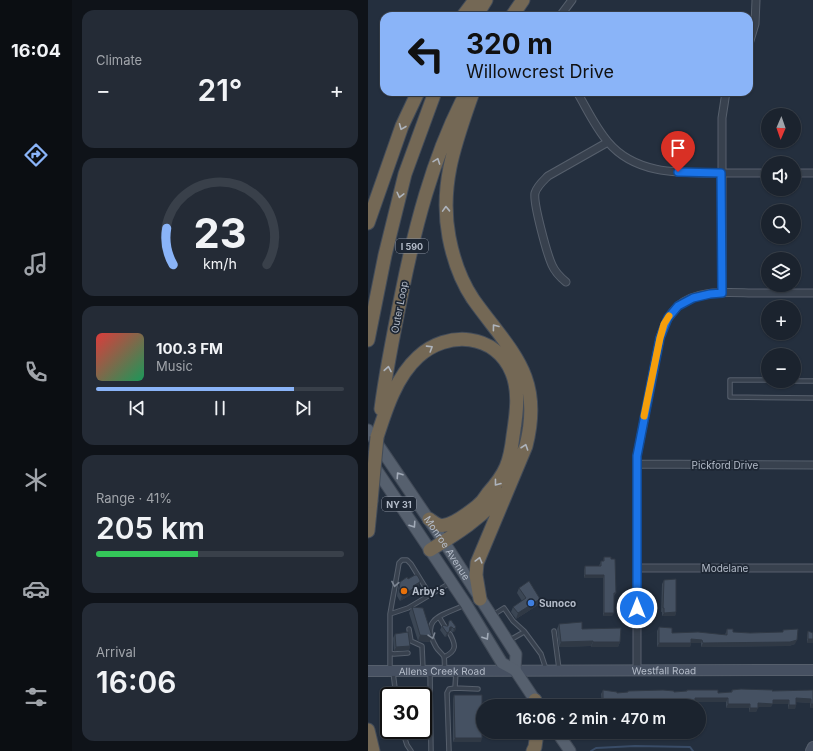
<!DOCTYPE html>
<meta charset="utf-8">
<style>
:root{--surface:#1b232e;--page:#242b36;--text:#f1f3f6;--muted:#a0a4aa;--line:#39404a;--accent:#8ab4f8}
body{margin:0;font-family:Inter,sans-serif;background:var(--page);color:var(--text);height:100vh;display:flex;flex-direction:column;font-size:15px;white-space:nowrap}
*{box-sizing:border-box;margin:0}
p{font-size:13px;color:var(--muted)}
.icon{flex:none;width:22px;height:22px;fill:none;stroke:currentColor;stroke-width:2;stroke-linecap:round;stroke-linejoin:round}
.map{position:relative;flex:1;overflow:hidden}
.side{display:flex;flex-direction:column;gap:10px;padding:10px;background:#0f1319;width:296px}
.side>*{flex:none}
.top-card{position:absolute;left:12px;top:12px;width:373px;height:84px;border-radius:12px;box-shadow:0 1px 3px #0004,0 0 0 1px var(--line);background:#8ab4f8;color:#111;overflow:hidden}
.needle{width:26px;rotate:182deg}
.buttons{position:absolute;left:393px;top:108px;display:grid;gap:8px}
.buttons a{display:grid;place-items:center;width:40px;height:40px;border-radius:50%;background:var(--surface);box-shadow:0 1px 3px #0004,0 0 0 1px var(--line);font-size:20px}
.speed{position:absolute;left:12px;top:687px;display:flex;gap:8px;font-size:20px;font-weight:700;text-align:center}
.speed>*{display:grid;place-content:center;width:52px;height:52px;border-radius:50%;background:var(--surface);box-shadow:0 1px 3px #0004,0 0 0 1px var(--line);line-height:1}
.speed .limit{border:2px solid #111;border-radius:6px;background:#fff;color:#111}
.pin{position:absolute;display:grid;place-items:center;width:34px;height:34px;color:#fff;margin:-41px -17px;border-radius:50% 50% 50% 0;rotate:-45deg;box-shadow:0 0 4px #0007}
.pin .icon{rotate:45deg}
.me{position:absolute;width:44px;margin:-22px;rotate:0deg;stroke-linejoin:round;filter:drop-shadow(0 0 3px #0008)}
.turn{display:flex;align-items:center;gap:14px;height:84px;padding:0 20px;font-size:18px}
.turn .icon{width:52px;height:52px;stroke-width:2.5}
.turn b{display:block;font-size:28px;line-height:34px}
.big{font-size:30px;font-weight:600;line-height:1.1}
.side .widget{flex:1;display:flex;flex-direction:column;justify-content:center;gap:6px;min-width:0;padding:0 14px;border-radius:12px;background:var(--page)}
.side .dial{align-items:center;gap:0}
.dial svg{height:104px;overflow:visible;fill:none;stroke:var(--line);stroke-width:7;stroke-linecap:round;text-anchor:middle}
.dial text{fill:var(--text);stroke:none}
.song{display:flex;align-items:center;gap:12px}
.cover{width:48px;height:48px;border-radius:6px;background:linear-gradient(135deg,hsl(0 70% 55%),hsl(150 70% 35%))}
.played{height:4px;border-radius:2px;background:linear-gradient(90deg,var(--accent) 80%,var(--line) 80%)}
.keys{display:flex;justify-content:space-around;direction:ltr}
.heat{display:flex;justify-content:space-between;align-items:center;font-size:22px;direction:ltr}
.charge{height:6px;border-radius:3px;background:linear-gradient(90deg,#34c759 41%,var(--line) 0)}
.trip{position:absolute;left:108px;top:699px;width:230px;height:40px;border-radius:20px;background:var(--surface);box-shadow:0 1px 3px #0004,0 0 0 1px var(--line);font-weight:600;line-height:40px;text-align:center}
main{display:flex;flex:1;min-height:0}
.menu{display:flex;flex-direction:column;width:72px;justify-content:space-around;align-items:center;background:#0b0e12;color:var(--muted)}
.menu .icon{width:28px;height:28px}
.menu .on{color:var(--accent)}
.menu b{font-size:18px;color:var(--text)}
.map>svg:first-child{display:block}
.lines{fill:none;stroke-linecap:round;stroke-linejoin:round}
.stream{stroke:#394c67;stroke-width:2}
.lane-casing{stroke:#565f6c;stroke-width:5.5}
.street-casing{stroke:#565f6c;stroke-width:9}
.secondary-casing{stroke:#565f6c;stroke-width:12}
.primary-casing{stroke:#414a57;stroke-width:13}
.highway-casing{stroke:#434c59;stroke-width:15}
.lane{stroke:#38414e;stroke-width:3.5}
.street{stroke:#38414e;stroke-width:7}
.secondary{stroke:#465061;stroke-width:10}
.primary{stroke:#56606e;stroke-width:11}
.highway{stroke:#746855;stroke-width:13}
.highway-bridge-casing{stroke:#434c59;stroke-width:15;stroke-linecap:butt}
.highway-bridge{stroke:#746855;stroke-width:13}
.wall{fill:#3b4654}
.shaded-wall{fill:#303945}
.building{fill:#455162;stroke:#303945}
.oneway{stroke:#aeb4bd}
.oneway2{stroke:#a1aab7}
.oneway3{stroke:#7c8592}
.route-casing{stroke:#114b97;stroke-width:10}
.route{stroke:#1a73e8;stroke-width:7}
.slow{stroke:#f59e0b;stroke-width:7}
.food-dot{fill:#e8710a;stroke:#1d2633;stroke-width:1.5}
.shop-dot{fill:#3f7fe0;stroke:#1d2633;stroke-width:1.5}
.labels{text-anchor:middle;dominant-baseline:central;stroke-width:3.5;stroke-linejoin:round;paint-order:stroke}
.shield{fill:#1d2633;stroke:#878f9c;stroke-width:1}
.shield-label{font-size:9px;font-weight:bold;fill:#b4bcc9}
.street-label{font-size:10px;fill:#b4bcc9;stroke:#1d2633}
.poi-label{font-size:10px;font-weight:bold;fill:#b4bcc9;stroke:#1d2633;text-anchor:start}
</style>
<main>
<nav class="menu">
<b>16:04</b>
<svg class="icon on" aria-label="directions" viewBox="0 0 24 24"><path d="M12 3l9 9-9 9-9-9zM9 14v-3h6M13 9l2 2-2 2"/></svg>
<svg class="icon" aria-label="music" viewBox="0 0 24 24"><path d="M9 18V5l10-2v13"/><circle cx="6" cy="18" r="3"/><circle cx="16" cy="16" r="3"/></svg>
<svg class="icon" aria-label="phone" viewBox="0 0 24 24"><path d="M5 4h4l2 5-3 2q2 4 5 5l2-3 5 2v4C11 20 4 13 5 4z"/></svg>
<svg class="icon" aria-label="climate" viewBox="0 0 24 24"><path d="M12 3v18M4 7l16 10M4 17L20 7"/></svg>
<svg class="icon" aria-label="car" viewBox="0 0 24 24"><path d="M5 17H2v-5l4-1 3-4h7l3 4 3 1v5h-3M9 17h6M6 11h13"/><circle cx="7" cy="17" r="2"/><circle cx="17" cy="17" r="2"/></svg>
<svg class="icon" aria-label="filters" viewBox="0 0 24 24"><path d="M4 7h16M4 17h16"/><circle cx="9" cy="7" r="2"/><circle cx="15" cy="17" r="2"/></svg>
</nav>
<section class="side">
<div class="widget"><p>Climate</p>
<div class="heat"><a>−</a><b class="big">21°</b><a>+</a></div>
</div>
<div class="widget dial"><svg viewBox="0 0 100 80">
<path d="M14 69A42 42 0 1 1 86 69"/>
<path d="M14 69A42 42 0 0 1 9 41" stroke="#8ab4f8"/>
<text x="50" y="56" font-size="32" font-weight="700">23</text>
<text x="50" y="72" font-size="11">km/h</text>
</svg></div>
<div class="widget">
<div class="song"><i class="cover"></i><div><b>100.3 FM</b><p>Music</p></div></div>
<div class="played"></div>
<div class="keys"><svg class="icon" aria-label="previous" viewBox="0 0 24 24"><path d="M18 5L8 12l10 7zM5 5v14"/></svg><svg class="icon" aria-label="pause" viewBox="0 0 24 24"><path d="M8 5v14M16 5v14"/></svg><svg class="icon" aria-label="next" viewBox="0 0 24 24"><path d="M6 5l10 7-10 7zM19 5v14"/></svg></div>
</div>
<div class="widget"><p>Range · 41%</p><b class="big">205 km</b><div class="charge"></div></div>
<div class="widget"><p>Arrival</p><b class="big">16:06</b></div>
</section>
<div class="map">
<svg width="445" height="751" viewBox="0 0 445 751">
<rect width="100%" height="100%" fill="#242f3e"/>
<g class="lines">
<path class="stream" d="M223 751 228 748 267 746 322 747 325 751"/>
<defs>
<path id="lane" d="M400 380H362V397L445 398
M426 381H445
M22 614 30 569 31 563 34 560H39L43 564 62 595
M125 615 136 608 145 621 156 631 173 654 178 669
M71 617 77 627
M41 629 43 641 54 646 55 669
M186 631 191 669
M142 640 156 632
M22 653 26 654 40 653
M76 657C89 651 88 645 82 634
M22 669V614L40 608 82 583
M77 670C76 666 77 661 76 657 75 654 70 651 68 647 51 618 75 615 97 605
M25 672 28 696
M62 672 63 751
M87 688 110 689
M28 693H62
M34 730 39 745 43 751
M81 751 79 693 81 689 87 688 88 671"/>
<path id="street" d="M192 16 204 0
M381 44 387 24 388 0
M209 92C219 109 227 127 240 142 266 173 307 173 345 173 363 173 382 173 400 173
M426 173H445
M198 282C192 277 187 272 184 265 179 254 165 203 167 193 169 186 175 181 180 176L240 142
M354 293V118L358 92
M269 464 445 465
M269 568H445
M269 670V456L292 338C296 326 300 315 310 306 331 288 364 293 390 293 408 293 427 293 445 293"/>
<g id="secondary">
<path id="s1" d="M0 671 445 670"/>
<path d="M443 751 445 747"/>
</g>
<g id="primary">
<path id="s2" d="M0 430 76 542 148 654 147 670"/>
<path d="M0 457 98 604 134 663 147 670 171 706"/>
<path d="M189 732 202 751"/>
</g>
<path id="highway" d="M95 16 107 0
M108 16 118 0
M144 16 155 0
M105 92C88 141 71 184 81 237 85 258 93 281 105 299 142 351 176 375 158 446L109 563 108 575 112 599
M0 223 34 126 50 92
M0 340 17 255 37 174 67 92
M13 409C18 370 26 331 34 292 47 227 64 161 94 101
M9 437C18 409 28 377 50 357 79 330 128 333 144 373 152 393 148 416 145 436 142 462 138 473 120 493 117 498 113 503 108 507 100 513 82 528 71 525 68 524 64 521 61 519
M0 531 3 501
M62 550C90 533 112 519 134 494
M167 700V706
M0 730 5 751
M165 751 167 747 169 732"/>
</defs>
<use href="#lane" class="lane-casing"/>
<use href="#street" class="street-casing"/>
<use href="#secondary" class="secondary-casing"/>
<use href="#primary" class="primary-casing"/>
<use href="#highway" class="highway-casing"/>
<use href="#lane" class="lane"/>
<use href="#street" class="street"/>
<use href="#secondary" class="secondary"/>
<use href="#primary" class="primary"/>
<use href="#highway" class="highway"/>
<defs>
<path id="highway-bridge" d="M3 501 9 437"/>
</defs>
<use href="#highway-bridge" class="highway-bridge-casing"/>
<use href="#highway-bridge" class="highway-bridge"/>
</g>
<path class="wall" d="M236 557 248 593 246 596 244 616H235V578H216V570L217 566H231L233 561H235Z
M296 580 308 612 307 616H294V612H293L294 584Z
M32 582 50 588 45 591 44 594 32 601 29 596 30 588Z
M151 588 172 599 170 605 148 619 143 612 145 607 154 601 149 593Z
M44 607 62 642 50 641 41 613Z
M81 621 88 627 87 631 85 632 83 631H81L79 636 77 637 72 630 74 626H80Z
M191 624 214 629 252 642 250 647H223V646L191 647 189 629Z
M291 627 304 633 357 635 359 629 365 632 382 633 415 632V630L427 644 421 646 333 647V643H323L322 647H289V631Z
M440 631 445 633V646V643H439V635Z
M27 634 42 646 41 650 26 651 25 638Z
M235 690 249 693H259L260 691 306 692 318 691 319 690 350 693 363 692 364 690 404 691 445 690V708H442V703L428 702 427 709H420V704H404L403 707H390L388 712H381V708H358V702H327L325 706H320V703H307L306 706H298L297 703 268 702 267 706H239V705H234L233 694Z
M38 694H61L62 721 59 727H57V731L55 737H44V730H55V696H37Z
M86 695 113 742H85V699Z"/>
<path class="shaded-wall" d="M217 575H236L235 578H216Z
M52 582 50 588 45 591 44 594 32 601 34 596 45 586Z
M172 599 170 605 148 619 150 613Z
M308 612 307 616H294L296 613Z
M236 613H246L244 616H235Z
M82 627H84L83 631H80Z
M88 627 87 631 85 632 86 629Z
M81 632 79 636 77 637 79 633Z
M52 635 64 636 62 642 50 641Z
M323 639 334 640 333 643H323L322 647H289L291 643Z
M440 639H445V643H439Z
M429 640 427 644 421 646 333 647 335 643Z
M225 641 223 646 191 647 193 642Z
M225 642H252L250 647H223Z
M42 646 41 650 26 651 28 647Z
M327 698H360L358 702H327L325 706H320L321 702Z
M428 698 443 699 442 703 427 702Z
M268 699H299L297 703 267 702Z
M307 699 321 700 320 703H305Z
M405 700H421L420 704H404L403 707H388L390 703Z
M235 701H241L239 705H234Z
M263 704H268L267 706H262Z
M299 704H307L306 706H298Z
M360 704H382L381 708H358Z
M443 704H445V708H442Z
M421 705H428L427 709H420Z
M382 708H390L388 712H381Z
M57 721H62L59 727H55Z
M46 731H57L55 737H44Z
M87 738H114L113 742H85Z"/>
<path class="building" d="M236 557H243V559H247L248 593H246V613H236V575H217V566H233V561H236Z
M47 575H49L52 580V582L45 586 46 588 34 596 31 590 32 582 39 577 40 579Z
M308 579V612L296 613V608H295L296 580Z
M161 581 172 599 150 613 145 607 158 598 151 588Z
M44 607 55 608 64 636 52 635Z
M83 620 88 627 86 629 84 627H82L81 632 79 633 74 626 76 625 78 626H80L81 621Z
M214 622V629L253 628 252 642H225V641L193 642 191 624Z
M291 627 304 628V633L330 632 359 635V629H365V632L382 633 415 632V630L430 629 429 640 422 642 335 643 334 640 323 639V643H291Z
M440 631 445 633V639H440Z
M40 632 42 646 28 647 27 634Z
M373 689 405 690 404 691 445 690V704H443V699L428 698V705H421V700H405V704L390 703V708H382V704H360V698H327V702H321V700L307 699V704H299V699H268V704H263V706H241V701H235V690L249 692V693L260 692V691L295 690 306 691V692L319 691V690H350V693L364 692V690Z
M38 694H61L62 721H57V731H46V730H55V696H38Z
M86 695H114V738H87Z"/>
<defs><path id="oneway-chevron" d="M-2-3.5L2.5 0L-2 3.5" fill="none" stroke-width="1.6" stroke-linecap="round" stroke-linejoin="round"/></defs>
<g class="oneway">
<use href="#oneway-chevron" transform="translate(34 127) rotate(112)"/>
<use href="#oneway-chevron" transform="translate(69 161) rotate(-70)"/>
<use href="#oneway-chevron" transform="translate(32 195) rotate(104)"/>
<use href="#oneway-chevron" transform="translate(78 209) rotate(-92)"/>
<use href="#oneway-chevron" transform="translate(127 327) rotate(-127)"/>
<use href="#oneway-chevron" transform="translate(62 348) rotate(-32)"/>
<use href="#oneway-chevron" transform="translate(20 369) rotate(-80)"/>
<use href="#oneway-chevron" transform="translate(157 447) rotate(-71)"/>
<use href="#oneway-chevron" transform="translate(129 483) rotate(128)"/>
<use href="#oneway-chevron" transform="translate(111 560) rotate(-75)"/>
</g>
<g class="oneway2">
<use href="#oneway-chevron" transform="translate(31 475) rotate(-124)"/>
<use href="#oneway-chevron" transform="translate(45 525) rotate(56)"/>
<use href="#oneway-chevron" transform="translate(118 637) rotate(58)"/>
</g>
<g class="oneway3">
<use href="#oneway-chevron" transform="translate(27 584) rotate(100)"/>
<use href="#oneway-chevron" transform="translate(64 636) rotate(72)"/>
</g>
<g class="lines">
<defs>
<path id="route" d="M269 608V456L292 338 300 318 310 306 325 298 342 294 354 293 353 173 310 172"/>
</defs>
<use href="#route" class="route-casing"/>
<use href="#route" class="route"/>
<path class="slow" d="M276 416 292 338 296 324 301 316"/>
</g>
<circle class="food-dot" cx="36" cy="591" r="4"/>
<circle class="shop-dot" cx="163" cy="603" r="4"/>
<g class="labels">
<g class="shield">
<rect x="28" y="239" width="32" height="14" rx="3"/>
<rect x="14" y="497" width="34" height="14" rx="3"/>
</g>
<g class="shield-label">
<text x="44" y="246">I 590</text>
<text x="31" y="504">NY 31</text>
</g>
<g class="street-label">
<text transform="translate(31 307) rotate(-79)">Outer Loop</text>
<text x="357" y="465">Pickford Drive</text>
<text stroke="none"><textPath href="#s2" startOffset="142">Monroe Avenue</textPath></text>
<text x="357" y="568">Modelane</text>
<text stroke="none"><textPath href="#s1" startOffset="74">Allens Creek Road</textPath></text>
<text stroke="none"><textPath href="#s1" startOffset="296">Westfall Road</textPath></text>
</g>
<g class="poi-label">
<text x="44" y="591">Arby's</text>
<text x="171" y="603">Sunoco</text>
</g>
</g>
</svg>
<div class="buttons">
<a><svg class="needle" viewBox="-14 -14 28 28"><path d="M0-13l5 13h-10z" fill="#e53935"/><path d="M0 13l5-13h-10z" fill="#a0a4aa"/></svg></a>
<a><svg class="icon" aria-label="sound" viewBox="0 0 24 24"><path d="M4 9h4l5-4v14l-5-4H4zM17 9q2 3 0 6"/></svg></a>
<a><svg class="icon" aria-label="search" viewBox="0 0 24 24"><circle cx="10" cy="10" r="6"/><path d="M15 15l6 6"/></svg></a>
<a><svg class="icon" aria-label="layers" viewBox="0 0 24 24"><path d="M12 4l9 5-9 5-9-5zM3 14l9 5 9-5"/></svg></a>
<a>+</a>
<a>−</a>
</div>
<div class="speed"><div class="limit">30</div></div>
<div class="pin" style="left:310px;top:172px;background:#d93025"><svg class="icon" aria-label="arrive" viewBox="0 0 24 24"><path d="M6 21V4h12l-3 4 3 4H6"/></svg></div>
<svg class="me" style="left:269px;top:608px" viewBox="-20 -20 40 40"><circle r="17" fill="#1a73e8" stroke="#fff" stroke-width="3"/><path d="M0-11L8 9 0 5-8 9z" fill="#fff"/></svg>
<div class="trip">16:06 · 2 min · 470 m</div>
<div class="top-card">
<div class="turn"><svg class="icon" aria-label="left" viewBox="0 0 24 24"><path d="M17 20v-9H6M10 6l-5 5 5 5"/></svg><div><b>320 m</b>Willowcrest Drive</div></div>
</div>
</div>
</main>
